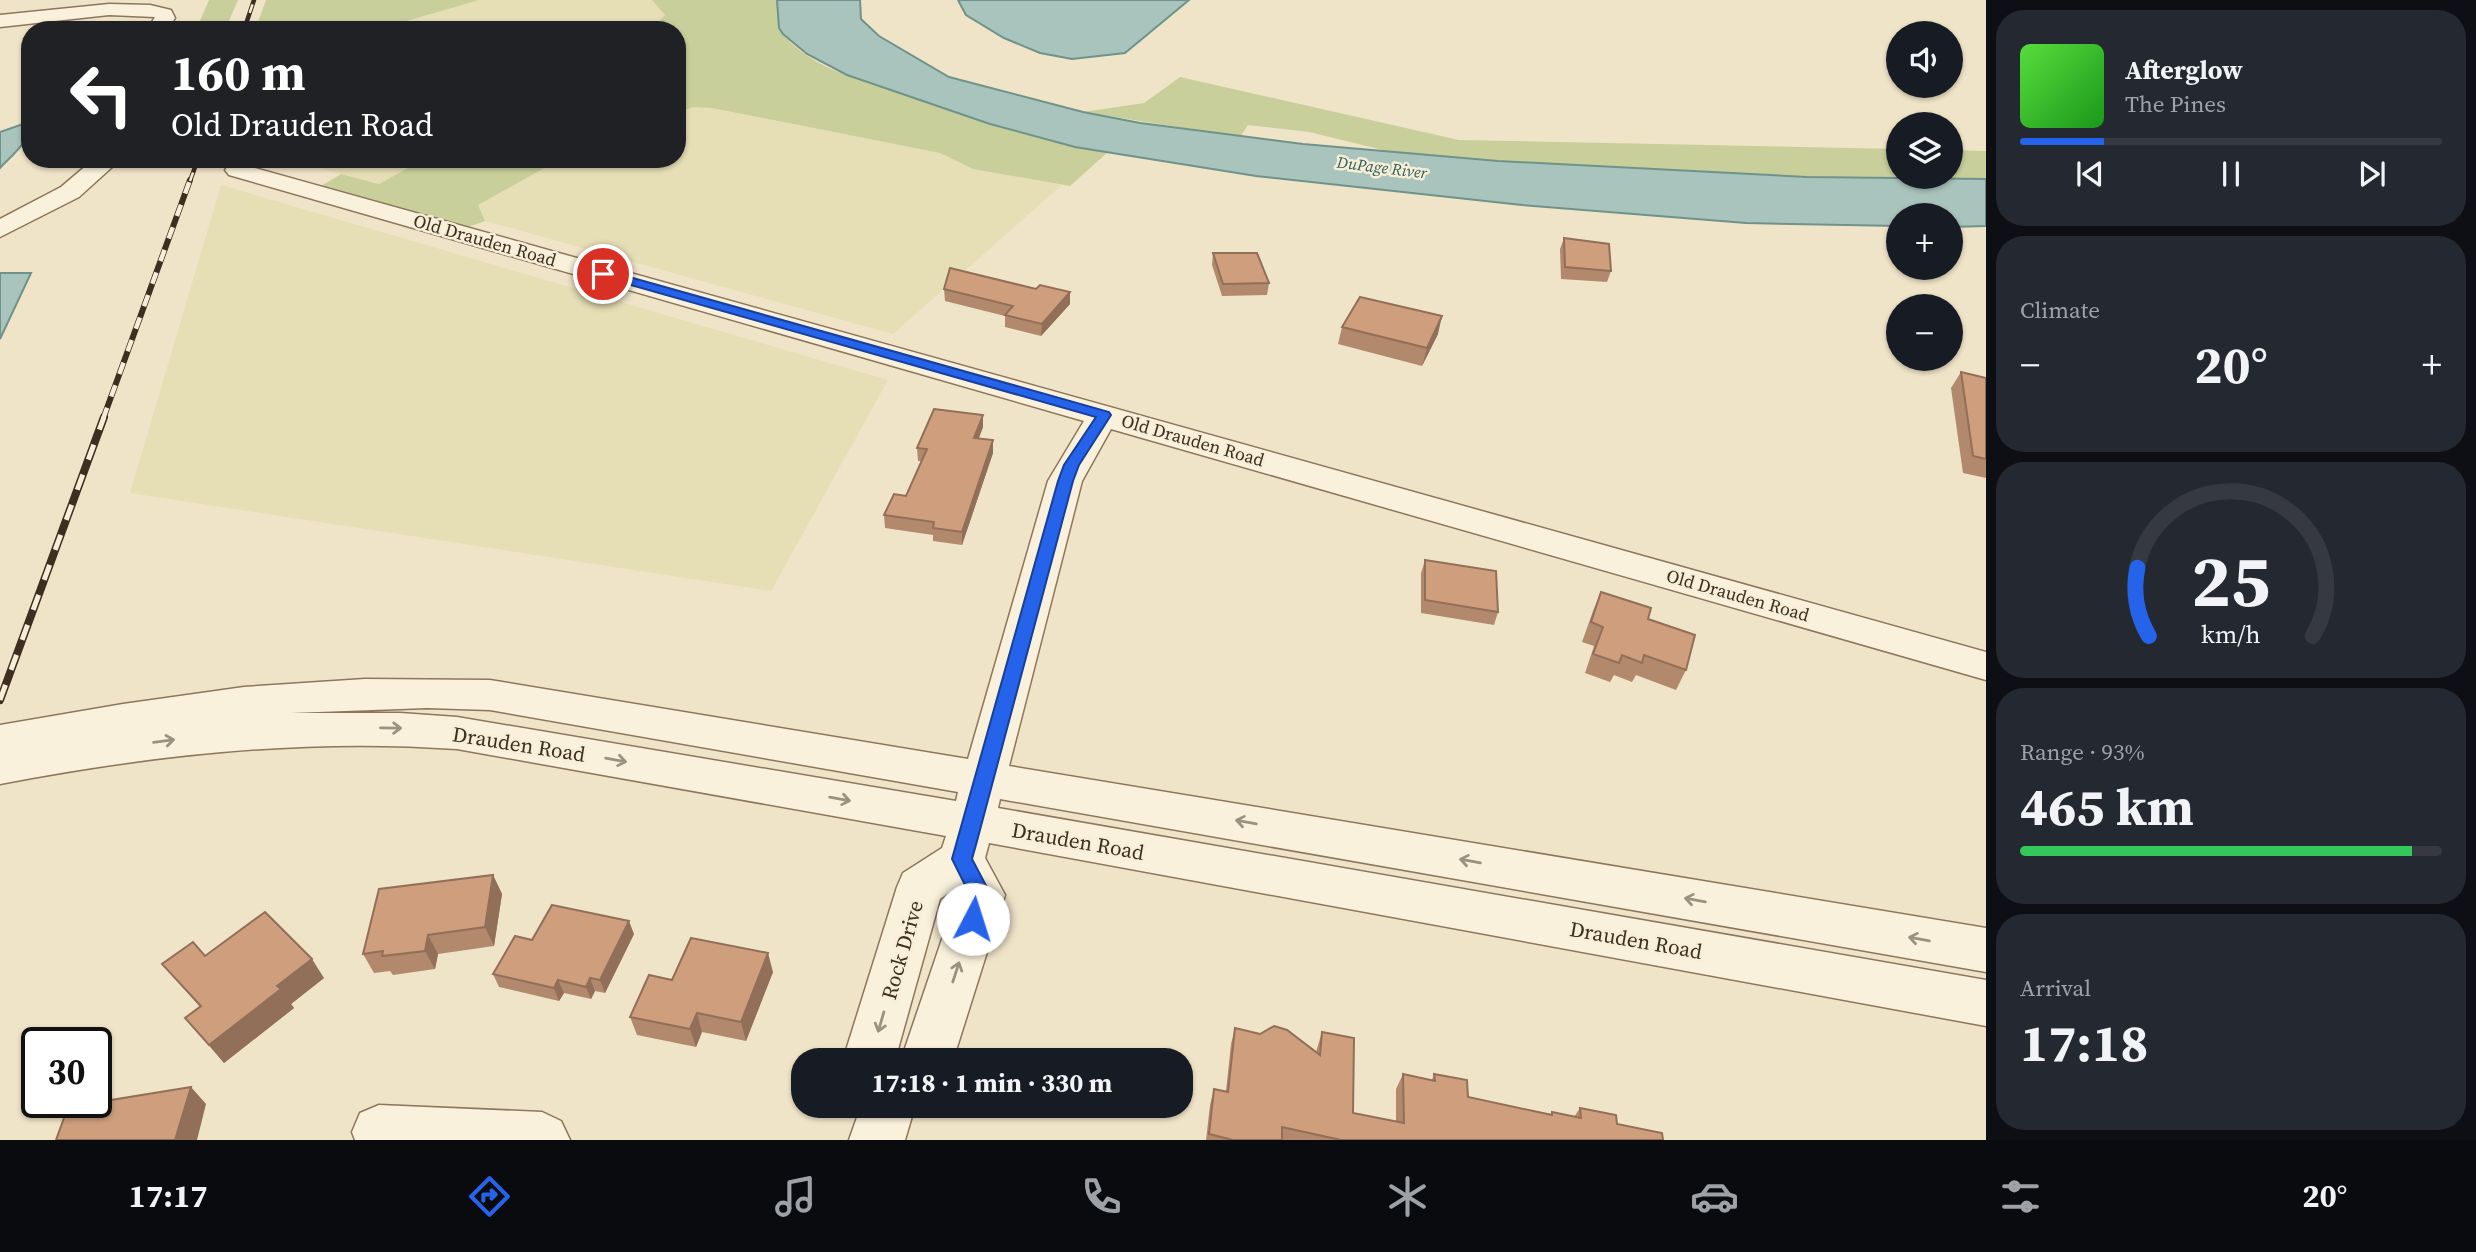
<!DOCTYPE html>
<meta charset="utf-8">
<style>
:root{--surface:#171b24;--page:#242831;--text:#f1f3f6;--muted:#9ea1a6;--line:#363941;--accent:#2563eb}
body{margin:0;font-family:"Source Serif 4",serif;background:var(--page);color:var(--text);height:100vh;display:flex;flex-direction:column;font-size:26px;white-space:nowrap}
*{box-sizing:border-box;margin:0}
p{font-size:23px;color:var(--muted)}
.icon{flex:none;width:38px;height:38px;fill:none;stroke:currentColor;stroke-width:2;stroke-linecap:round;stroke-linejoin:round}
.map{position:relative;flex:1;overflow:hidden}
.sheet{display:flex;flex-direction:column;gap:10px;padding:10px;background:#0d0f14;width:490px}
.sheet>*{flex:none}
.hud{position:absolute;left:21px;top:21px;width:665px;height:147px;border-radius:28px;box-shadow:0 2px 5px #0004;background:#202124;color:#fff;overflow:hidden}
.buttons{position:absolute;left:1886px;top:21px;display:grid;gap:14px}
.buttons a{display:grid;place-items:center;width:77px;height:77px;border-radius:50%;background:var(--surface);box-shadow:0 2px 5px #0004;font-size:35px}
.speed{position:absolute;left:21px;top:1027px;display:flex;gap:14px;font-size:35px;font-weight:700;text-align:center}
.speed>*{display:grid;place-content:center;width:91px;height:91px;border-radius:50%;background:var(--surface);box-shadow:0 2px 5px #0004;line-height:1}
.speed .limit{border:4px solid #111;border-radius:10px;background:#fff;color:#111}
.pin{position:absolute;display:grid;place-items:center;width:60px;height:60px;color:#fff;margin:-30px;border:4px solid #fff;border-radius:50%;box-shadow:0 2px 7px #0007}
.me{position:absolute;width:77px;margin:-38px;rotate:5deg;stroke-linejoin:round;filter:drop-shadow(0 0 5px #0008)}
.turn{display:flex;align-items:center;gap:24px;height:147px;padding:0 35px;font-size:32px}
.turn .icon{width:91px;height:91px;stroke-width:2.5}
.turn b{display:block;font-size:49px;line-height:60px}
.big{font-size:52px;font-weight:700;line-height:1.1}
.sheet .widget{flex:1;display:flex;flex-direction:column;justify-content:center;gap:10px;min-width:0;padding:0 24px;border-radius:28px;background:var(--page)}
.sheet .dial{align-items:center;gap:0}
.dial svg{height:182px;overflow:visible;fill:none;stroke:var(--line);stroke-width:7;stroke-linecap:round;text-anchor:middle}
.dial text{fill:var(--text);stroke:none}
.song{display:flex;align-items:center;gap:21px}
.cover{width:84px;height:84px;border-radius:10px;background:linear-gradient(135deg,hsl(110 70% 55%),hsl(120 70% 35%))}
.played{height:7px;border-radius:4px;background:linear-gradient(90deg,var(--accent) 20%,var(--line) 20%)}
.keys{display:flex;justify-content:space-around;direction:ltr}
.heat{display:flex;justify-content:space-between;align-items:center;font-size:38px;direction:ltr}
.charge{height:10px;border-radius:5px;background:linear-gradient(90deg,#34c759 93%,var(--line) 0)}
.trip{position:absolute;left:791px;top:1048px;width:402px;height:70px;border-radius:28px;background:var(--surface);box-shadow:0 2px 5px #0004;font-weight:700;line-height:70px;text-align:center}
.dock{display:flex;height:112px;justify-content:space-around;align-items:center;background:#090b0e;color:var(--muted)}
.dock .icon{width:49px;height:49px}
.dock .current{color:var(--accent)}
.dock b{font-size:32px;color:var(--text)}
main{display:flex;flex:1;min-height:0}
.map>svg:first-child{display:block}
.farmland{fill:#e6deb5}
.green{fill:#c9cf9b}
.water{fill:#a9c4bc;stroke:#6f938a;stroke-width:2}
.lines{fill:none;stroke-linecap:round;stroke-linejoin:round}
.minor-casing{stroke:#8d765c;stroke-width:3}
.minor{fill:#faf1dc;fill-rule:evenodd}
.rail-far2-casing{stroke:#3d2e20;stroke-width:4.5}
.rail-far1-casing{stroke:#3d2e20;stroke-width:6}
.rail-casing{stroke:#3d2e20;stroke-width:8}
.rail-far2{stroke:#f7eed8;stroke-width:2.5;stroke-dasharray:9;stroke-linecap:butt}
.rail-far1{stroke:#f7eed8;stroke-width:4.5;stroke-dasharray:12;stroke-linecap:butt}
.rail{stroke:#f7eed8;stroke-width:5;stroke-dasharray:16;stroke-linecap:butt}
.wall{fill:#b2896c}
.shaded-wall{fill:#916f58}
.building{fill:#cf9f7d;stroke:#916f58;stroke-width:2}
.oneway{stroke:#9c907e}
.route{fill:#2563eb;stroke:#184099;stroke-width:2}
.labels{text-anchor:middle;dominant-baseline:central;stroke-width:5;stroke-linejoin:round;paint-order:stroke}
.far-water-label{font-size:16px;font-style:italic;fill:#2f5d5a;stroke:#f7eed8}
.street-label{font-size:18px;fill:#3d2e20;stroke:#f7eed8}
.near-street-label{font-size:21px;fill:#3d2e20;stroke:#f7eed8}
</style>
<main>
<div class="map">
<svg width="1986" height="1140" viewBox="0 0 1986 1140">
<rect width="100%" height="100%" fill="#f0e4c8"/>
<path class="farmland" d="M479 0H652L665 15 651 30H376Z
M693 107 712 108 940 153 973 169 1062 185 893 334 485 221 478 205 561 159H677V113Z
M285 159H419L415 164 379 184Z
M221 185 888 380 771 591 130 493Z"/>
<path class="green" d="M209 0H238L225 30H196Z
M266 0H479L376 30H255Z
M652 0H777C779 11 777 27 784 36 822 77 888 88 939 105 995 124 1050 143 1108 152L1070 186 973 169 940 153 712 108 693 107 677 113V30H651L665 15Z
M1180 77 1459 140 1899 149V177H1951V150L1986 151V179L1807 177 1564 166 1400 154 1309 132 1248 125 1240 137 1083 112 1144 103Z
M419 159H561L478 205 485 221 468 227 321 186 341 174 379 184 415 164Z"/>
<path class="water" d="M777 0H860L861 19 879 36 949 77 1083 112 1140 123 1303 144 1498 161 1807 177 1986 179V226L1951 227V215H1899V226L1746 223 1522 205 1256 176 1075 147 990 124 847 75 807 54 783 34 779 28Z
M958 0H1189L1125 53 1072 59 1040 53 1004 38 966 15Z
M23 124H30C30 142 11 156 0 168V132Z
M0 273H31L0 339Z"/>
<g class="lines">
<defs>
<path id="minor" d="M109 4 150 5 171 10 175 18 167 30H147L155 17 109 15 0 27V15Z
M94 159H121L79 197 0 237V219L61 187Z
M237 163 1986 652V680L1111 429 1082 481 1009 766 1986 928V972L1000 799 998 808 1986 980V1026L989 843 985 858 1005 895 953 1060H901L957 895 954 889 940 899 895 1060H843L897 887 903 873 942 848 946 836 457 749C302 738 152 755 0 784V725L123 704 244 687 365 679 490 680 968 759 1048 481 1084 421 229 175 225 170 229 165ZM427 708 490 710 958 792 956 801 457 717 400 713H291Z
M379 1105 542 1112 561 1121 570 1140H355L352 1132 360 1113Z
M861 1106H915L905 1140H849Z"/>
</defs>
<use href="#minor" class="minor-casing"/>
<use href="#minor" class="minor"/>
<defs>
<path id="rail-far2" d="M244 30 254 0
M190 181 198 159"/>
<path id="rail-far1" d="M103 419 190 180"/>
<path id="rail" d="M0 700 104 417"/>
</defs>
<use href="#rail-far2" class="rail-far2-casing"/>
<use href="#rail-far1" class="rail-far1-casing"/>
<use href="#rail" class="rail-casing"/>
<use href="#rail-far2" class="rail-far2"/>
<use href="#rail-far1" class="rail-far1"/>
<use href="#rail" class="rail"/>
</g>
<path class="wall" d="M1564 238 1611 271 1607 282 1561 279 1560 249Z
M1213 253 1269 283 1267 295 1222 296 1212 265Z
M944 289 1070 304 1041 336 1005 327V316L945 301Z
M1342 327 1438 334 1422 366 1338 344Z
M1961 372 1986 378V478L1963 473 1951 388Z
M983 415V427L979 438 993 453 962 545 933 541V535L885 528 884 515 906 496 922 461H918L917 448Z
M1425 560 1498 612 1494 625 1421 613V573Z
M1601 592 1648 619 1686 670 1676 690 1636 675 1632 682 1614 675 1610 682 1585 673 1594 646 1582 642 1593 611Z
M493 875 502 894 494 946 438 954 435 969 393 975 390 971 374 973 363 954Z
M634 934 605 993 595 991 591 999 564 993 559 1001 499 987 493 974 532 940Z
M162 964 324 978 291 1004 294 1008 224 1063 185 1018 200 1007Z
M773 972 746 1041 702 1032 696 1047 637 1035 630 1017 672 980Z
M1235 1028 1316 1052 1322 1032 1353 1113 1396 1122V1089L1403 1074 1432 1080 1434 1074 1468 1097 1551 1114 1552 1112 1574 1117 1580 1108 1617 1124 1663 1140H1206L1210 1105 1214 1089 1226 1091 1231 1044Z"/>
<path class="shaded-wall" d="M1070 292V304L1041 336 1042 324Z
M1442 316 1438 334 1422 366 1427 348Z
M983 415V427L974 450V438Z
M993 440V453L962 545V532Z
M493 875 502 894 494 946 485 927Z
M629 921 634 934 605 993 600 980Z
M428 935 438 954 435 969 425 951Z
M768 953 773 972 746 1041 741 1022Z
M312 959 324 978 291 1004 294 1008 224 1063 209 1045 277 986Z
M590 978 595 991 591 999 586 987Z
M558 980 564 993 559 1001 554 988Z
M697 1013 702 1032 696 1047 690 1029Z
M191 1087 206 1104 197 1140H175Z"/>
<path class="building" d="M1564 238 1609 244 1611 271 1565 267Z
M1213 253H1257L1269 283 1223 284Z
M950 268 1036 289 1040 285 1070 292 1042 324 1005 315 1013 306 944 289Z
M1360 297 1442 316 1427 348 1342 327Z
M1961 372 1986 378V459L1973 456Z
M934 409 983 415 974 438 993 440 962 532 933 528 934 522 884 515 894 494 906 496 927 449 917 448Z
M1425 560 1496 571 1498 612 1425 600Z
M1601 592 1651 608 1648 619 1695 635 1686 670 1644 655 1642 663 1622 655 1619 663 1593 654 1603 627 1591 622Z
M493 875 485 927 428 935 425 951 382 956 383 951 363 954 379 889Z
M552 905 629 921 600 980 590 978 586 987 558 980 554 988 493 974 515 936 532 940Z
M265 912 312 959 277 986 281 989 209 1045 185 1018 201 1006 162 964 193 942 205 956Z
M691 938 768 953 741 1022 697 1013 690 1029 630 1017 649 975 672 980Z
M1274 1026 1287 1030 1320 1055 1322 1032 1354 1038 1353 1113 1404 1123 1403 1074 1435 1081 1434 1074 1467 1080 1468 1097 1552 1115V1112L1581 1118 1580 1108 1616 1115 1617 1124 1662 1133 1663 1140H1341L1282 1127V1140H1233L1209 1134 1214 1089 1228 1092 1235 1028 1260 1034Z
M191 1087 175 1140H56L68 1107Z"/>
<defs><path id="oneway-shaft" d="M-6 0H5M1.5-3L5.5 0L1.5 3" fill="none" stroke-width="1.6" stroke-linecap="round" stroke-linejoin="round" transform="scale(1.75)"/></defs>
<g class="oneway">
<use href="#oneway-shaft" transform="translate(391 728) rotate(1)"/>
<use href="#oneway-shaft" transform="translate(164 741) rotate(-7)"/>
<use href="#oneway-shaft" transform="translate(616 760) rotate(10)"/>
<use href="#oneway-shaft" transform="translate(840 799) rotate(10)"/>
<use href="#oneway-shaft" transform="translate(1246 822) rotate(-170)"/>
<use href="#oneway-shaft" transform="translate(1470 861) rotate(-170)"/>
<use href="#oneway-shaft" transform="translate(1695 900) rotate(-170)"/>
<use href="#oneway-shaft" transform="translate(1919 939) rotate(-170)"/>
<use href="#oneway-shaft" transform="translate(956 972) rotate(-72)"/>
<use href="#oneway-shaft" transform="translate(881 1022) rotate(106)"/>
</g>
<path class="route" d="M599 271H608L1109 412 1111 415 1079 465 1073 481 977 841 972 859 991 895 980 925 973 928 966 925 963 919 970 895 952 859 1058 481 1064 465 1096 417 599 276Z"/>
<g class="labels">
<g class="far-water-label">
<text transform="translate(1382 167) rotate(7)">DuPage River</text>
</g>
<g class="street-label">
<text transform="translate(485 240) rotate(16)">Old Drauden Road</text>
<text transform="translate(1193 440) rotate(16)">Old Drauden Road</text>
<text transform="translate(1738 595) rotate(16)">Old Drauden Road</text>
</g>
<g class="near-street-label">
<text transform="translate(519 744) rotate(9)">Drauden Road</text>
<text transform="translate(1078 841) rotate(10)">Drauden Road</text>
<text transform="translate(1636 940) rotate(10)">Drauden Road</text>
<text transform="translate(902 950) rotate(-74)">Rock Drive</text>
</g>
</g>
</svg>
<div class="buttons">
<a><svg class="icon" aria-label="sound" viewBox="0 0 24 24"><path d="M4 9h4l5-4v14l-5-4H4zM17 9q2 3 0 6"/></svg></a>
<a><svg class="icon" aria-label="layers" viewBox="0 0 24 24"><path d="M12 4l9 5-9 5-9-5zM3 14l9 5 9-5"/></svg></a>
<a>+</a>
<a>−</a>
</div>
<div class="speed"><div class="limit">30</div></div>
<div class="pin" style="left:603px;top:274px;background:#d93025"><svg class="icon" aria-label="arrive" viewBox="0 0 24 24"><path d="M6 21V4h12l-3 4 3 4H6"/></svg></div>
<svg class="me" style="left:973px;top:919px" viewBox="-20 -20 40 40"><circle r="19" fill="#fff"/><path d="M0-13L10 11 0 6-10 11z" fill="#2563eb"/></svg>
<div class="trip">17:18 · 1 min · 330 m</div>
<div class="hud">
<div class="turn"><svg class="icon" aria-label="left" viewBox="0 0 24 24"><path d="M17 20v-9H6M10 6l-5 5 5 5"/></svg><div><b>160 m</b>Old Drauden Road</div></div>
</div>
</div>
<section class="sheet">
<div class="widget">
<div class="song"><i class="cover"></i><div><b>Afterglow</b><p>The Pines</p></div></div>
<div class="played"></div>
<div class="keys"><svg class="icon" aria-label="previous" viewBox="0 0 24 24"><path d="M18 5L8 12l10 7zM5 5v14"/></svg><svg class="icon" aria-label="pause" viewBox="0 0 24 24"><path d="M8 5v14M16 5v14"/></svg><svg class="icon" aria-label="next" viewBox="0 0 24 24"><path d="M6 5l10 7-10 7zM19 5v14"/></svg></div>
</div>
<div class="widget"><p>Climate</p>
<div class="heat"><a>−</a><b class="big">20°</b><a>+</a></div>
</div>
<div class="widget dial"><svg viewBox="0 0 100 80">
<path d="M14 69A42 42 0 1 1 86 69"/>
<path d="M14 69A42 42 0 0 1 9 39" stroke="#2563eb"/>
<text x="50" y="56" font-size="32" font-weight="700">25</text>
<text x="50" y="72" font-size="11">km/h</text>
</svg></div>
<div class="widget"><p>Range · 93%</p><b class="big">465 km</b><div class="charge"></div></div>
<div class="widget"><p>Arrival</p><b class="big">17:18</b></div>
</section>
</main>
<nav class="dock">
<b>17:17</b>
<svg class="icon current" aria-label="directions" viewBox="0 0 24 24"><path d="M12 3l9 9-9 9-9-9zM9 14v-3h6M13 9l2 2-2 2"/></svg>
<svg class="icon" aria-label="music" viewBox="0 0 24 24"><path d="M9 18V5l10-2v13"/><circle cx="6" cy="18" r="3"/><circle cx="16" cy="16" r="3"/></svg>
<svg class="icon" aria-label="phone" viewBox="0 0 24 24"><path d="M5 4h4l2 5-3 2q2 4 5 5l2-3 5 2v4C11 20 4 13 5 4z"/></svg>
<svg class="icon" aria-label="climate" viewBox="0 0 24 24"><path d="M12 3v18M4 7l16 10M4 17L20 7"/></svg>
<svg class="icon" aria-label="car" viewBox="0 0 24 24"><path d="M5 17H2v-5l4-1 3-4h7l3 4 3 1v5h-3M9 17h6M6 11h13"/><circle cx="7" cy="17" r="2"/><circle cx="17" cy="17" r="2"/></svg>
<svg class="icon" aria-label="filters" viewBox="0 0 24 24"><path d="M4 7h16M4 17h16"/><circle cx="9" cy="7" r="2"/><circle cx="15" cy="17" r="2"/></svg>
<b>20°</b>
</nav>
